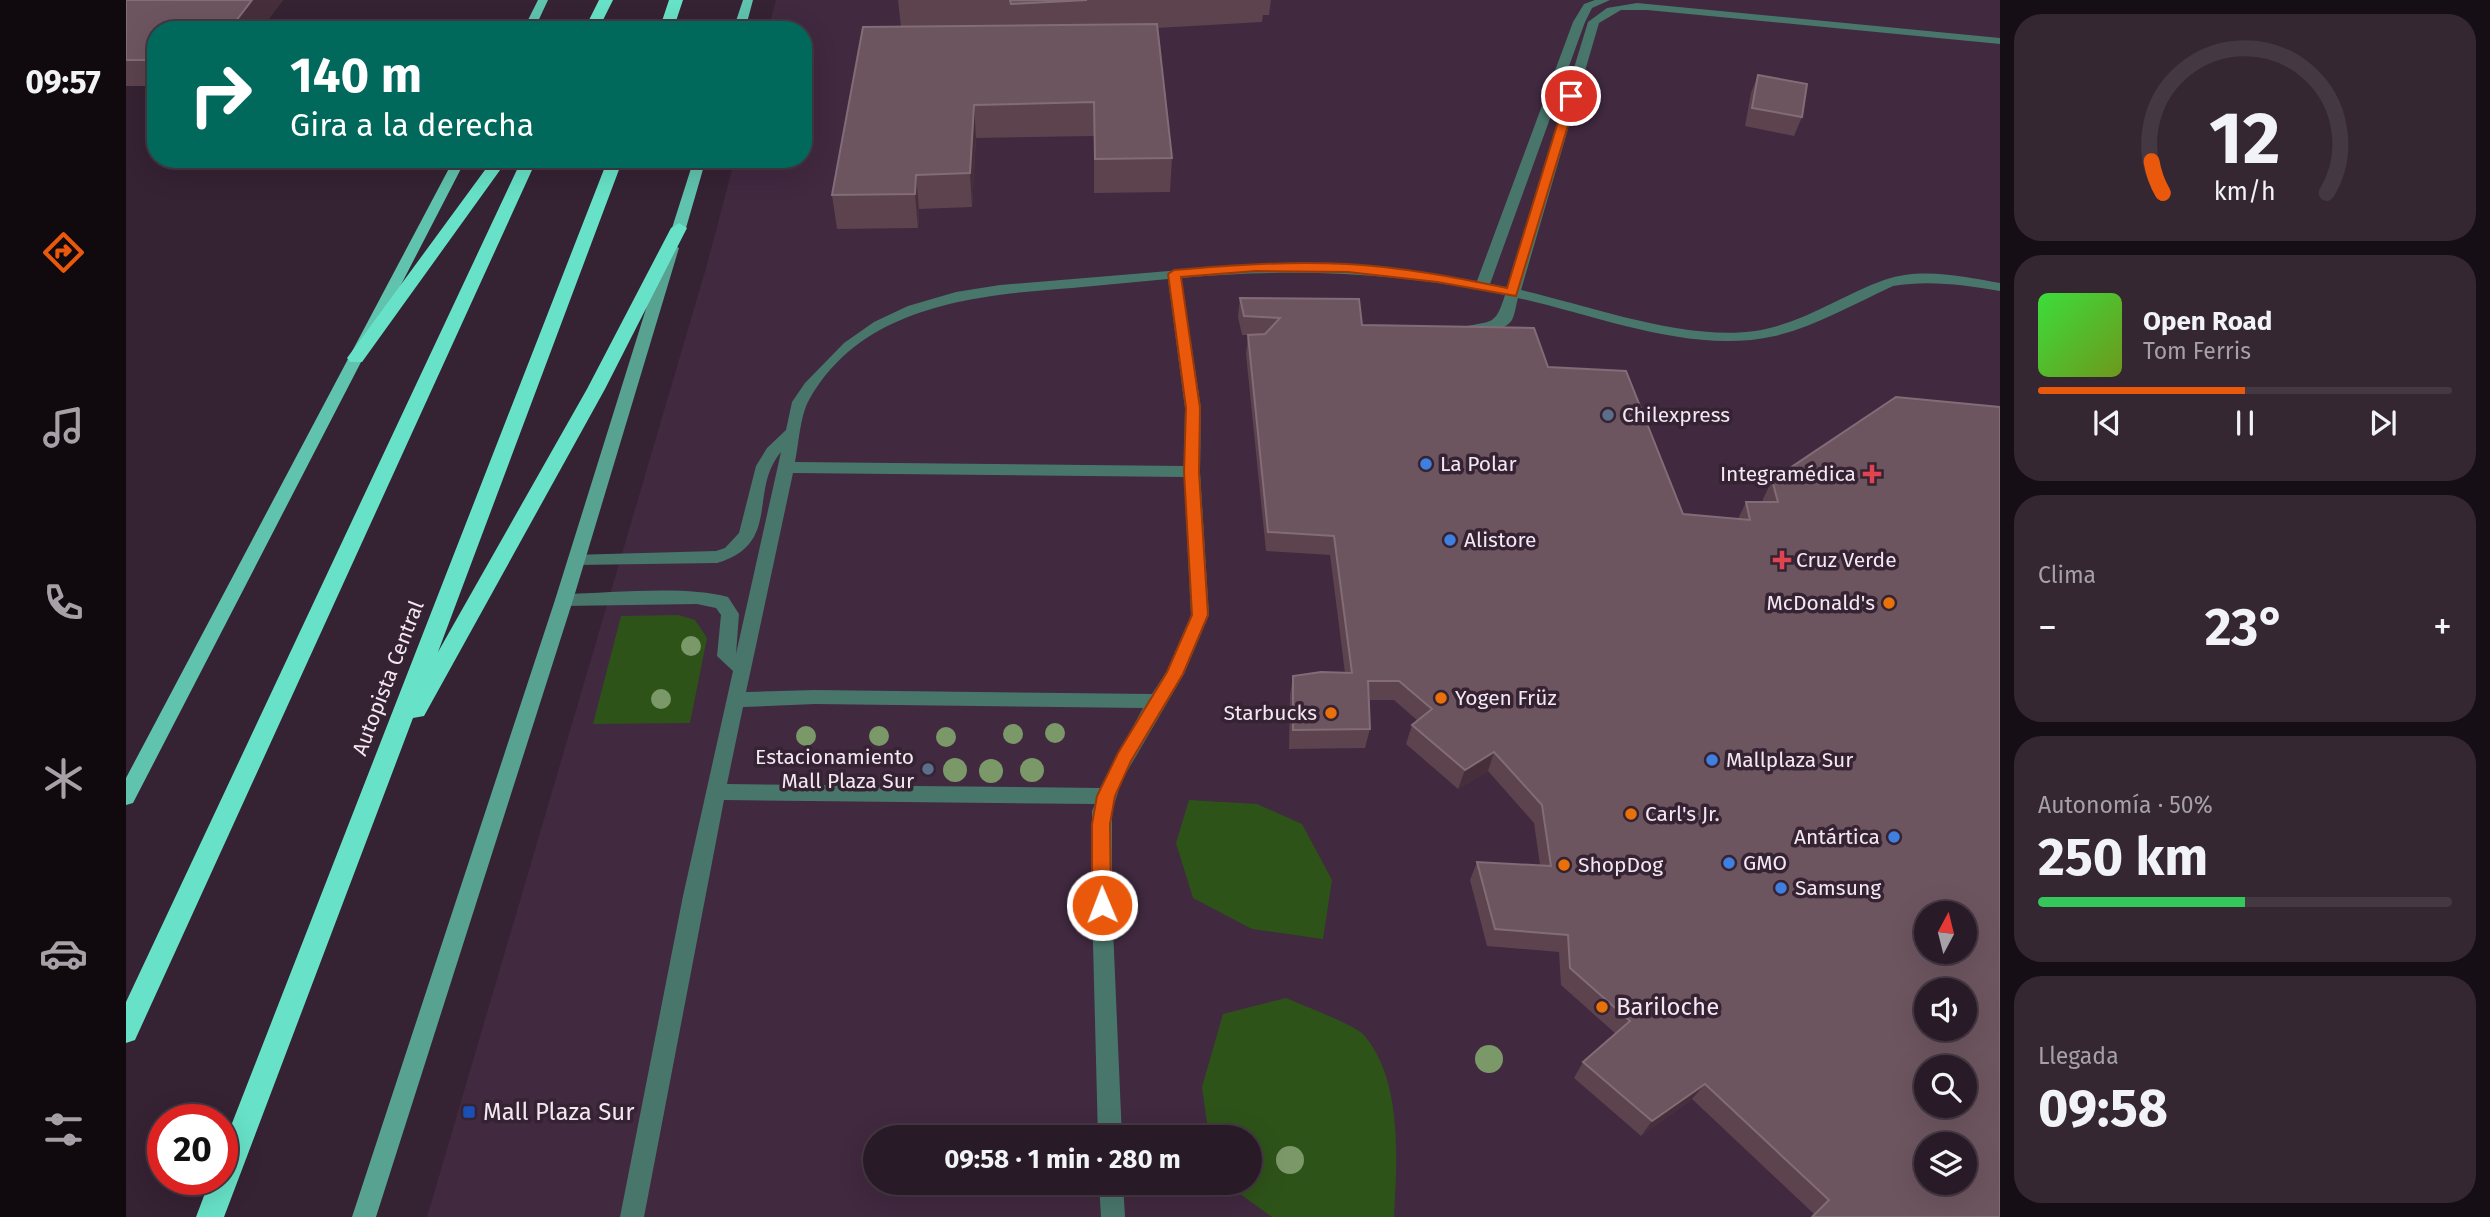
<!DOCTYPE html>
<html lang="es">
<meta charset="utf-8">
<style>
:root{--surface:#281a26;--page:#342732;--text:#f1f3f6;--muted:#a5a1a7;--line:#443843;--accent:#ea580c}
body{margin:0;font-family:"Fira Sans",sans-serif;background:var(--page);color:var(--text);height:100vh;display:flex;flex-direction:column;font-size:26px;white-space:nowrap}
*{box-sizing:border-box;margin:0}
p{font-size:23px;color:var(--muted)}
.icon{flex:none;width:38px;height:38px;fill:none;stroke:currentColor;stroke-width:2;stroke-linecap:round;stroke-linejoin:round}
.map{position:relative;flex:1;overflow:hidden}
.drawer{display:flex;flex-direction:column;gap:14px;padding:14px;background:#160e15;width:490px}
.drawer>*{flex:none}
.guide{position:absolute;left:21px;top:21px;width:665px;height:147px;border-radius:28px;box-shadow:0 7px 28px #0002,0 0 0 2px var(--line);background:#00695c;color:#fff;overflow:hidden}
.needle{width:46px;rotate:7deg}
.fabs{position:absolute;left:1788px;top:901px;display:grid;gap:14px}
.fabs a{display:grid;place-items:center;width:63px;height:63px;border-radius:50%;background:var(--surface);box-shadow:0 7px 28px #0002,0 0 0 2px var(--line);font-size:35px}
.speed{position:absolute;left:21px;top:1104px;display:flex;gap:14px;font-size:35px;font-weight:700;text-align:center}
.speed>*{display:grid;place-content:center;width:91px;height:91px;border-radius:50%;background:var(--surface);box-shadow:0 7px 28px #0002,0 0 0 2px var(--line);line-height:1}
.speed .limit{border:10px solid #d22;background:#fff;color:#111}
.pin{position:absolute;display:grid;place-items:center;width:60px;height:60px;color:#fff;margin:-30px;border:4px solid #fff;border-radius:50%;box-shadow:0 2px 7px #0007}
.me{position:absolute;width:77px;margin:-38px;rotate:359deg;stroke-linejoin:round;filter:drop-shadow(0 0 5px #0008)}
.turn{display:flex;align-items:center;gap:24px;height:147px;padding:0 28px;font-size:32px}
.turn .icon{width:91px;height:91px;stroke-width:2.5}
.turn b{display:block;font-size:49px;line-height:60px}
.big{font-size:52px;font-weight:700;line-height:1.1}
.drawer .widget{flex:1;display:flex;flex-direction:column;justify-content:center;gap:10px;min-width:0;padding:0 24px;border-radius:28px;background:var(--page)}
.drawer .dial{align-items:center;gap:0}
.dial svg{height:182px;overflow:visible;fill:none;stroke:var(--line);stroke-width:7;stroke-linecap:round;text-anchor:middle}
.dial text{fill:var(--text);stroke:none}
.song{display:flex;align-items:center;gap:21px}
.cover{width:84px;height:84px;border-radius:10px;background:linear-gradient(135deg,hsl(120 70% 55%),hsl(80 70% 35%))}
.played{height:7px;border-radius:4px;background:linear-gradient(90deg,var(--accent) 50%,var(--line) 50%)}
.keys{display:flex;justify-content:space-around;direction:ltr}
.heat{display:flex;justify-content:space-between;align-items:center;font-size:38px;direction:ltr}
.charge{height:10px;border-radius:5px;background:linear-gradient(90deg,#34c759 50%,var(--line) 0)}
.trip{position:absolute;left:737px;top:1125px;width:399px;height:70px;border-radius:35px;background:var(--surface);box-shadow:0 7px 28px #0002,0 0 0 2px var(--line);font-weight:700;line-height:70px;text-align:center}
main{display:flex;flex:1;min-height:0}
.dock{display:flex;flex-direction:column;width:126px;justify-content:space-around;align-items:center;background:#100a0f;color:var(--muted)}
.dock .icon{width:49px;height:49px}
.dock .active{color:var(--accent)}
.dock b{font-size:32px;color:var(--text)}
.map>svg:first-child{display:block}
.built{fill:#412940;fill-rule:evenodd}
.green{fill:#2e5319}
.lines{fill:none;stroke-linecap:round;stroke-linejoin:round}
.lane{fill:#49766b;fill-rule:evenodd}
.secondary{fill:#57a291;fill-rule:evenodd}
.primary{fill:#60c3ad;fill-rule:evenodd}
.highway{fill:#67e1c7;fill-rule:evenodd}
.tree{fill:#7b9868}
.wall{fill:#5c434d}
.shaded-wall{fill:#462f3b}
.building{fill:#6d555f;stroke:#826c76;stroke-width:2;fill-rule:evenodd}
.route{fill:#ea580c;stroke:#983908;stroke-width:2}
.service-dot{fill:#5c6f8a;stroke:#352233;stroke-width:2.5}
.shop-dot{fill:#3f7fe0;stroke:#352233;stroke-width:2.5}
.health-dot{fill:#e0444e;stroke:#352233;stroke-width:2.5}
.food-dot{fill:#e8710a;stroke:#352233;stroke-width:2.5}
.transit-dot{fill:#1a4fb4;stroke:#352233;stroke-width:2.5}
.labels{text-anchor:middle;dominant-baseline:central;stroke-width:7;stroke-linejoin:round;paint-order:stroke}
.poi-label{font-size:21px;fill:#f3e7f2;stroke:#352233;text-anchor:start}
.street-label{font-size:21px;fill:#f3e7f2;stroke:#352233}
.near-poi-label{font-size:24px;fill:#f3e7f2;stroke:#352233;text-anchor:start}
</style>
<main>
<nav class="dock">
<b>09:57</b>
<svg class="icon active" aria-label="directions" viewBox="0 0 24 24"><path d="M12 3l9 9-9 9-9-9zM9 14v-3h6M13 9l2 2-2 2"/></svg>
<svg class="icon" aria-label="music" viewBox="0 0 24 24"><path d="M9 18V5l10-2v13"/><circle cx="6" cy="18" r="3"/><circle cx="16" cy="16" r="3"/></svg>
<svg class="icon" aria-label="phone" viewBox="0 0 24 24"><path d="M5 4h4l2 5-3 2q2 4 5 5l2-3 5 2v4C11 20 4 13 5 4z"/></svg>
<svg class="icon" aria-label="climate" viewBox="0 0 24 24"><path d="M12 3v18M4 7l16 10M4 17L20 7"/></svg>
<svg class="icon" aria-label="car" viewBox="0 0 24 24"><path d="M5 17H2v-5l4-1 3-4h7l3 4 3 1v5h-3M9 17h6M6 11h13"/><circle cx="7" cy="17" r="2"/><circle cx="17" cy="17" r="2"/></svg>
<svg class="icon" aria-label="filters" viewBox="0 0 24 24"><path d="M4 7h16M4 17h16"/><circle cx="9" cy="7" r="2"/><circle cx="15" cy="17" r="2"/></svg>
</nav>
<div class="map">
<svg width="1874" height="1217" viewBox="0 0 1874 1217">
<rect width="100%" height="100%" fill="#352233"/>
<path class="built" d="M650 0H1874V1217H301L580 268 609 159H677V30H642ZM1801 914H1839V952H1801ZM1801 990H1839V1029H1801ZM1801 1068H1839V1106H1801ZM749 1138H1124V1183H749ZM1801 1144H1839V1183H1801Z"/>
<path class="green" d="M552 615 569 620 581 638 564 723 467 724 495 616Z
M1063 800 1131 804 1176 824 1206 880 1197 939 1126 929 1067 898 1050 843Z
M1160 998C1176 1005 1229 1025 1238 1035 1277 1081 1271 1161 1268 1217H1146L1099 1183H1124V1138L1083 1137 1076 1087 1097 1014Z"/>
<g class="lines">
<path class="lane" d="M1469 0H1484L1466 8 1459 22 1364 284 1381 287 1462 22 1481 8 1511 3 1874 38V44L1521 10H1495L1473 23 1395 290C1464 306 1559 341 1629 331 1676 324 1714 296 1758 280 1794 267 1837 276 1874 283V291C1838 285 1803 280 1767 286 1728 304 1690 326 1649 336 1566 355 1473 316 1392 298 1390 305 1389 314 1386 320 1378 332 1345 340 1335 330L1337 327C1366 320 1369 327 1379 295 1271 272 1165 268 1055 278L1075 408 1074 472 1083 615 1058 674 996 780 986 811V905L996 1138H972L966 905V811L969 804 598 800 518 1217H494L557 896 607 671 591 656 595 615 590 608 571 604 438 606 432 605 429 600 432 595 438 594C484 593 560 585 602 597L613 614 610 654 655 452C622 491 656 544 591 563L450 565 442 559 444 555 590 551 599 548 613 533 630 466 641 448 660 430 666 402 679 383 718 343 748 322 782 306 830 292 874 285 1115 265H1228L1351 281 1447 22 1458 4ZM1042 279 1059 408 1058 466 669 462C673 443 674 416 683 400 736 305 850 295 946 288 978 285 1010 282 1042 279ZM667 473 1058 477 1065 615 1041 671 1026 694 689 690 620 692ZM689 704 1017 708 974 788 601 784 617 707Z
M973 1183H997L999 1217H975Z"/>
<path class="secondary" d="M546 244 553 248 447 600 250 1217H226L429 600 539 248Z"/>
<path class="primary" d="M412 0H422L408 30H397Z
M617 0H627L619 30H607Z
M328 159H340L7 803 0 805V778Z
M568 159H580L560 228 553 232 546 228Z"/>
<path class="highway" d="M473 0H487L472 30H458Z
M543 0H557L547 30H533Z
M367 159H382L236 362H224L221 358 224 354Z
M396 159H411L9 1040 0 1043V1002Z
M482 159H497L312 652 461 389 545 228 553 223 561 228 479 389 298 716 287 718 98 1217H70L84 1180H96V1149Z"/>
</g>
<g class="tree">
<circle cx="565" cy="646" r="10"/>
<circle cx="535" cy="699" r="10"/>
<circle cx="929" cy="733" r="10"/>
<circle cx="887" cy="734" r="10"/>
<circle cx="680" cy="736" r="10"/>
<circle cx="753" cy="736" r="10"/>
<circle cx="820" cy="737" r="10"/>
<circle cx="829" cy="770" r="12"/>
<circle cx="906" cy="770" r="12"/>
<circle cx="865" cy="771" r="12"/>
<circle cx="1363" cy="1059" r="14"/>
<circle cx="1164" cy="1160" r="14"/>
</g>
<path class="wall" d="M0 0H157L134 30H30V86H0Z
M772 0H1145L1143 15H1137L1136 22 1031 28 1046 158 1044 192 968 193V136L850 138 846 207 793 209 792 228 711 229 706 195 775 27Z
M1632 75 1676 117 1668 136 1619 126 1625 93Z
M1114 298 1422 367 1557 514 1612 519 1620 502H1637V499L1646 480 1874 1217H1685L1688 1214 1566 1099 1515 1136 1448 1078 1457 1062 1490 1034 1435 985 1433 952 1361 946 1344 880 1351 862 1414 865 1408 823 1362 771 1332 789 1280 744 1286 725 1292 721 1268 700H1242L1244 729 1239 748 1163 749 1164 695 1167 676 1219 673 1204 555 1140 551 1120 354 1122 335H1116L1112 317Z"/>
<path class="shaded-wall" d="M126 0H157L134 30H103Z
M848 105 850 138 846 207 844 173Z
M790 175 793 209 792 228 789 194Z
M1368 752 1362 771 1332 789 1339 770Z
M1579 1084 1566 1099 1515 1136 1526 1121Z"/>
<path class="building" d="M0 0H126L103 30H30V60H0Z
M884 0H961L885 4Z
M1031 24 1046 158 969 159 968 102 848 105 844 173 790 175 789 194 706 195 737 27Z
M1632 75 1681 84 1676 117 1626 108Z
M1114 298 1233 299 1236 325 1408 328 1422 367 1500 371 1557 514 1624 520 1620 502H1652L1646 480 1770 397 1874 407V1217H1686L1703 1200 1579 1084 1526 1121 1457 1062 1504 1021 1444 968 1442 935 1369 929 1351 862 1425 866 1416 805 1368 752 1339 770 1286 725 1306 709 1273 681H1242L1244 729 1167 730V676L1195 672 1226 673 1208 536 1142 532 1122 335 1139 334 1154 318 1118 316ZM1801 914H1839V952H1801ZM1801 990H1839V1029H1801ZM1801 1068H1839V1106H1801ZM1801 1144H1839V1183H1801Z"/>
<path class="route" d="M1445 93 1451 96 1390 296 1311 282 1222 272 1130 271 1055 277 1074 408 1073 472 1082 615 1057 674 1005 761 989 796 984 824 985 905 982 911 976 913 969 911 966 905V824L971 796 992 753 1041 672 1066 615 1058 472 1060 408 1042 274 1048 270C1106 265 1163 261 1221 264 1275 267 1328 277 1381 288L1440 96Z"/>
<g class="service-dot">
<circle cx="1482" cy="415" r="7"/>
<circle cx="802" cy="769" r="7"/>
</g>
<g class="shop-dot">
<circle cx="1300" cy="464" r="7"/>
<circle cx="1324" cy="540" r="7"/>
<circle cx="1586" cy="760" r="7"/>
<circle cx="1768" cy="837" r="7"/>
<circle cx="1603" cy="863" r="7"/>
<circle cx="1655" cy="888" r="7"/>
</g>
<g class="health-dot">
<path d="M1742.5 463.5h7v7h7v7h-7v7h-7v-7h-7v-7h7z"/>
<path d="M1652.5 549.5h7v7h7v7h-7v7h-7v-7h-7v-7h7z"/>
</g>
<g class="food-dot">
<circle cx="1763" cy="603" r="7"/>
<circle cx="1315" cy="698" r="7"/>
<circle cx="1205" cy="713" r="7"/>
<circle cx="1505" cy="814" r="7"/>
<circle cx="1438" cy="865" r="7"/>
<circle cx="1476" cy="1007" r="7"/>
</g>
<rect class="transit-dot" x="336" y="1105" width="14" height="14" rx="3.5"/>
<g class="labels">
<g class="poi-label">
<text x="1496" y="415">Chilexpress</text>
<text x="1314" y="464">La Polar</text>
<text x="1730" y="474" text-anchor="end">Integramédica</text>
<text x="1338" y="540">Alistore</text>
<text x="1670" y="560">Cruz Verde</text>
<text x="1749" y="603" text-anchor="end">McDonald's</text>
<text x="1329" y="698">Yogen Früz</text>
<text x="1191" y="713" text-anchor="end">Starbucks</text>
<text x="788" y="757" text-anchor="end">Estacionamiento<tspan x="788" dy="24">Mall Plaza Sur</tspan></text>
<text x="1600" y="760">Mallplaza Sur</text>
<text x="1519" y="814">Carl's Jr.</text>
<text x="1754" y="837" text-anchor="end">Antártica</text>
<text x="1617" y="863">GMO</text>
<text x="1452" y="865">ShopDog</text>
<text x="1669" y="888">Samsung</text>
</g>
<g class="street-label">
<text transform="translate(262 678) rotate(-69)">Autopista Central</text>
</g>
<g class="near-poi-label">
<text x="1490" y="1007">Bariloche</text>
<text x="357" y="1112">Mall Plaza Sur</text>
</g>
</g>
</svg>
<div class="fabs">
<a><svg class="needle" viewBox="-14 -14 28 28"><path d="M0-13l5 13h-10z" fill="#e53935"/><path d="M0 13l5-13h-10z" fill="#a5a1a7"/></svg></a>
<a><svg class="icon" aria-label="sound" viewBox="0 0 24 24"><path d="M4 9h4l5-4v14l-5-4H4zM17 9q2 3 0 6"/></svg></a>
<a><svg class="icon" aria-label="search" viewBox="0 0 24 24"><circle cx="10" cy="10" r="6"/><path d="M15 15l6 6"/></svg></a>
<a><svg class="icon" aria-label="layers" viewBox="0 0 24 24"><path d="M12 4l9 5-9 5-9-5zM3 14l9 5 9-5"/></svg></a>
</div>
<div class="speed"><div class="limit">20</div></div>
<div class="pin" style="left:1445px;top:96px;background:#d93025"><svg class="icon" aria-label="arrive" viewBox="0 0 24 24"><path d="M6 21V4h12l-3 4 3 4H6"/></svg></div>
<svg class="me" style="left:976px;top:905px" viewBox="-20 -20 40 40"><circle r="17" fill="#ea580c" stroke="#fff" stroke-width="3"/><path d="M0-11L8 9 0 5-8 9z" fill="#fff"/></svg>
<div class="trip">09:58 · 1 min · 280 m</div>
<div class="guide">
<div class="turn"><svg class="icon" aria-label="right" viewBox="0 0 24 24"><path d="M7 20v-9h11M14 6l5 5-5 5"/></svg><div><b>140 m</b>Gira a la derecha</div></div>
</div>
</div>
<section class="drawer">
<div class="widget dial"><svg viewBox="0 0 100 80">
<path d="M14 69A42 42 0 1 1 86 69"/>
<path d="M14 69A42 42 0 0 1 9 55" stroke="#ea580c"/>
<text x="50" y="56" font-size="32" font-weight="700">12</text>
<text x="50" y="72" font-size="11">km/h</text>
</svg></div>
<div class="widget">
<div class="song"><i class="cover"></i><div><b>Open Road</b><p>Tom Ferris</p></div></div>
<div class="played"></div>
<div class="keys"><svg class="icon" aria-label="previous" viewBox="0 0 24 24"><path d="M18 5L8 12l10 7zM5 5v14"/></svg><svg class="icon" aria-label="pause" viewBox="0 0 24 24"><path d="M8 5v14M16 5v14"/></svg><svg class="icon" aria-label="next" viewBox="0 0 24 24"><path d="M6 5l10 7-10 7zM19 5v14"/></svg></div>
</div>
<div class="widget"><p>Clima</p>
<div class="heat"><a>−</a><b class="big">23°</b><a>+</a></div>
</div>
<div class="widget"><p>Autonomía · 50%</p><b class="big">250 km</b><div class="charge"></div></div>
<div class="widget"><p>Llegada</p><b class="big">09:58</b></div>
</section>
</main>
